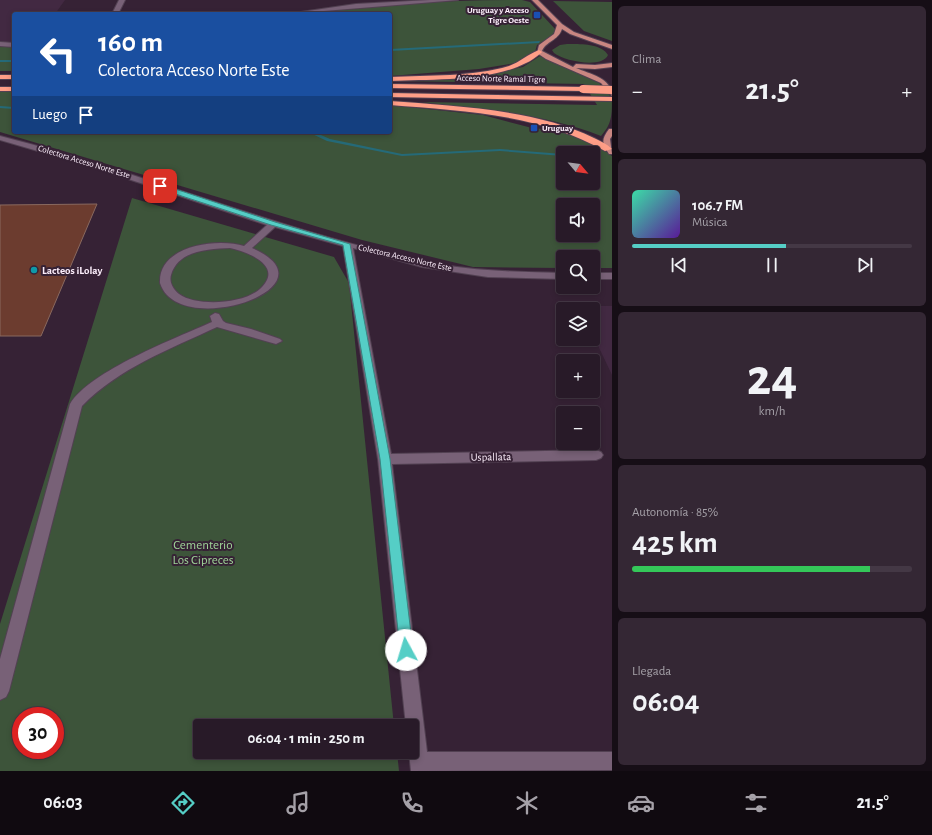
<!DOCTYPE html>
<html lang="es">
<meta charset="utf-8">
<style>
:root{--surface:#281a28;--page:#342734;--text:#f1f3f6;--muted:#a5a1a8;--line:#443845;--accent:#55cec6}
body{margin:0;font-family:"Alegreya Sans",sans-serif;background:var(--page);color:var(--text);height:100vh;display:flex;flex-direction:column;font-size:15px;white-space:nowrap}
*{box-sizing:border-box;margin:0}
p{font-size:13px;color:var(--muted)}
.icon{flex:none;width:22px;height:22px;fill:none;stroke:currentColor;stroke-width:2;stroke-linecap:round;stroke-linejoin:round}
.map{position:relative;flex:1;overflow:hidden}
.panel{display:flex;flex-direction:column;gap:6px;padding:6px;background:#160e16;width:320px}
.panel>*{flex:none}
.guide{position:absolute;left:12px;top:12px;width:380px;height:122px;border-radius:4px;box-shadow:0 2px 6px #0003,0 0 0 1px var(--line);background:#1a4fa0;color:#fff;overflow:hidden}
.needle{width:26px;rotate:119deg}
.tools{position:absolute;left:556px;top:146px;display:grid;gap:8px}
.tools a{display:grid;place-items:center;width:44px;height:44px;border-radius:4px;background:var(--surface);box-shadow:0 2px 6px #0003,0 0 0 1px var(--line);font-size:20px}
.speed{position:absolute;left:12px;top:707px;display:flex;gap:8px;font-size:20px;font-weight:700;text-align:center}
.speed>*{display:grid;place-content:center;width:52px;height:52px;border-radius:50%;background:var(--surface);box-shadow:0 2px 6px #0003,0 0 0 1px var(--line);line-height:1}
.speed .limit{border:6px solid #d22;background:#fff;color:#111}
.pin{position:absolute;display:grid;place-items:center;width:34px;height:34px;color:#fff;margin:-17px;border-radius:8px;box-shadow:0 2px 6px #0006}
.me{position:absolute;width:44px;margin:-22px;rotate:354deg;stroke-linejoin:round;filter:drop-shadow(0 0 3px #0008)}
.turn{display:flex;align-items:center;gap:14px;height:84px;padding:0 20px;font-size:18px}
.turn .icon{width:52px;height:52px;stroke-width:2.5}
.turn b{display:block;font-size:28px;line-height:34px}
.then{display:flex;align-items:center;height:38px;padding:0 20px;background:#0003;gap:8px;font-size:15px}
.big{font-size:30px;font-weight:600;line-height:1.1}
.panel .widget{flex:1;display:flex;flex-direction:column;justify-content:center;gap:6px;min-width:0;padding:0 14px;border-radius:6px;background:var(--page)}
.panel .dial{align-items:center;gap:0}
.dial b{font-size:52px;line-height:1}
.song{display:flex;align-items:center;gap:12px}
.cover{width:48px;height:48px;border-radius:6px;background:linear-gradient(135deg,hsl(160 70% 55%),hsl(270 70% 35%))}
.played{height:4px;border-radius:2px;background:linear-gradient(90deg,var(--accent) 55%,var(--line) 55%)}
.keys{display:flex;justify-content:space-around;direction:ltr}
.heat{display:flex;justify-content:space-between;align-items:center;font-size:22px;direction:ltr}
.charge{height:6px;border-radius:3px;background:linear-gradient(90deg,#34c759 85%,var(--line) 0)}
.trip{position:absolute;left:193px;top:719px;width:226px;height:40px;border-radius:4px;background:var(--surface);box-shadow:0 2px 6px #0003,0 0 0 1px var(--line);font-weight:600;line-height:40px;text-align:center}
.dock{display:flex;height:64px;justify-content:space-around;align-items:center;background:#100a10;color:var(--muted)}
.dock .icon{width:28px;height:28px}
.dock .current{color:var(--accent)}
.dock b{font-size:18px;color:var(--text)}
main{display:flex;flex:1;min-height:0}
.map>svg:first-child{display:block}
.built{fill:#422942}
.green{fill:#3d543a;fill-rule:evenodd}
.lines{fill:none;stroke-linecap:round;stroke-linejoin:round}
.stream{fill:#256a78;fill-rule:evenodd}
.building{fill:#6c3c2f;stroke:#89695f}
.minor-casing{stroke:#524152;stroke-width:2}
.major-casing{stroke:#524152;stroke-width:2}
.highway-casing{stroke:#524152;stroke-width:2}
.minor{fill:#786177;fill-rule:evenodd}
.major{fill:#c98681;fill-rule:evenodd}
.highway{fill:#ff9e87;fill-rule:evenodd}
.highway-bridge-casing{stroke:#524152;stroke-width:9;stroke-linecap:butt}
.highway-bridge{stroke:#ff9e87;stroke-width:8}
.route{fill:#55cec6;stroke:#378681}
.transit-dot{fill:#1a4fb4;stroke:#362235;stroke-width:1.5}
.culture-dot{fill:#0f9aa8;stroke:#362235;stroke-width:1.5}
.labels{text-anchor:middle;dominant-baseline:central;stroke-width:4;stroke-linejoin:round;paint-order:stroke}
.far-poi-label{font-size:9px;font-weight:bold;fill:#fceefb;stroke:#362235;text-anchor:end}
.far-street-label{font-size:9px;fill:#fceefb;stroke:#362235}
.poi-label{font-size:11px;font-weight:bold;fill:#fceefb;stroke:#362235;text-anchor:start}
.street-label{font-size:11px;fill:#fceefb;stroke:#362235}
.near-park-label{font-size:13px;fill:#9fd598;stroke:#362235}
</style>
<main>
<div class="map">
<svg width="612" height="771" viewBox="0 0 612 771">
<rect width="100%" height="100%" fill="#362235"/>
<path class="built" d="M0 0H65L55 14H14V42H0Z
M579 306H612V375L593 335V309H580Z"/>
<path class="green" d="M522 0 530 2 556 30 552 36 537 45 535 52 516 63 479 69 390 76V14H299C373 4 447 0 522 0Z
M553 1 612 2V41L584 31Z
M567 44C579 44 601 43 608 55 602 69 564 61 554 53L552 50 560 45Z
M0 47H14V71H0Z
M540 56 599 83 612 98C612 115 612 124 601 136 545 113 482 110 422 102L597 105 584 84 394 81 447 78 508 70 523 67Z
M0 92H14V132H390V105L483 115 532 128 565 131 603 149 612 156V268H593V257H563V268L473 267 362 240 0 132ZM563 153H593V183H563ZM563 205H593V235H563Z
M132 198 334 257 349 283 394 726H200V752H397L399 771H0V624ZM21 716H55V750H21Z"/>
<g class="lines">
<path class="stream" d="M540 41 539 43 390 51V49Z
M0 60H14V62H0Z
M0 106 14 107V109L0 108Z
M308 132H314L330 139 402 154 500 149 563 154V156L500 151 402 156 327 141Z"/>
</g>
<path class="building" d="M97 204 41 336H0V205Z"/>
<g class="lines">
<defs>
<path id="minor" d="M119 0H125L118 14H112Z
M430 0H458L287 14 356 4Z
M0 42 14 43V47L0 46Z
M0 136C142 172 278 230 422 261 468 271 516 272 563 273V279L488 277 422 267 353 248 391 454 596 450 601 452 603 455 601 458 596 460 392 464 427 752H612V770L411 771 409 752H412V726H406L378 459 343 246 275 227 252 248C341 287 178 341 160 283 158 245 218 238 244 246L267 225 86 165 0 140ZM230 248C248 252 285 266 260 289 243 304 197 307 179 294 173 289 169 282 171 275 178 250 209 249 230 248Z
M593 273H612V279H593Z
M215 313 219 314 223 321 226 323 251 329 280 339 282 341 276 344 217 327C170 349 119 368 82 406L9 691 6 697 0 700V659L70 404C90 371 176 338 212 322L210 316Z"/>
<path id="major" d="M532 0H538L562 24 574 32 612 45V49L570 34 562 29C558 41 546 41 542 51L573 67 576 64 595 65 612 63V67L595 69 576 68C590 74 612 78 612 96L601 83 546 59 537 53 539 45 554 34 557 25Z
M609 129H612V136L610 139 612 154H609C602 143 601 140 609 129Z"/>
<path id="highway" d="M539 50 542 52 541 53C536 57 531 61 526 63 489 82 431 79 390 81V77C429 75 472 77 509 66 520 62 528 54 539 50Z
M0 75H14V79H0Z
M390 84 583 87 586 89 583 91 390 88Z
M0 87H14V91H0Z
M390 93 612 97V101L390 97Z
M390 101C453 106 536 109 594 138 600 141 607 144 612 149L605 151C540 114 463 111 390 105Z"/>
</defs>
<use href="#minor" class="minor-casing"/>
<use href="#major" class="major-casing"/>
<use href="#highway" class="highway-casing"/>
<use href="#minor" class="minor"/>
<use href="#major" class="major"/>
<use href="#highway" class="highway"/>
<defs>
<path id="highway-bridge" d="M583 89 612 90"/>
</defs>
<use href="#highway-bridge" class="highway-bridge-casing"/>
<use href="#highway-bridge" class="highway-bridge"/>
</g>
<path class="route" d="M160 184 275 222 350 244 390 459 413 650 411 654 406 656 402 654 400 650 380 459 343 245 271 225 157 188V186Z"/>
<g class="transit-dot">
<rect x="533" y="11" width="8" height="8" rx="2"/>
<rect x="530" y="124" width="8" height="8" rx="2"/>
</g>
<circle class="culture-dot" cx="34" cy="270" r="4"/>
<g class="labels">
<g class="far-poi-label">
<text x="529" y="10">Uruguay y Acceso<tspan x="529" dy="10">Tigre Oeste</tspan></text>
<text x="542" y="128" text-anchor="start">Uruguay</text>
</g>
<g class="far-street-label">
<text transform="translate(501 79) rotate(1)">Acceso Norte Ramal Tigre</text>
<text transform="translate(84 162) rotate(17)">Colectora Acceso Norte Este</text>
<text transform="translate(405 258) rotate(13)">Colectora Acceso Norte Este</text>
</g>
<g class="poi-label">
<text x="42" y="270">Lacteos iLolay</text>
</g>
<g class="street-label">
<text transform="translate(491 457) rotate(-1)">Uspallata</text>
</g>
<g class="near-park-label">
<text x="203" y="545">Cementerio<tspan x="203" dy="15">Los Cipreces</tspan></text>
</g>
</g>
</svg>
<div class="tools">
<a><svg class="needle" viewBox="-14 -14 28 28"><path d="M0-13l5 13h-10z" fill="#e53935"/><path d="M0 13l5-13h-10z" fill="#a5a1a8"/></svg></a>
<a><svg class="icon" aria-label="sound" viewBox="0 0 24 24"><path d="M4 9h4l5-4v14l-5-4H4zM17 9q2 3 0 6"/></svg></a>
<a><svg class="icon" aria-label="search" viewBox="0 0 24 24"><circle cx="10" cy="10" r="6"/><path d="M15 15l6 6"/></svg></a>
<a><svg class="icon" aria-label="layers" viewBox="0 0 24 24"><path d="M12 4l9 5-9 5-9-5zM3 14l9 5 9-5"/></svg></a>
<a>+</a>
<a>−</a>
</div>
<div class="speed"><div class="limit">30</div></div>
<div class="pin" style="left:160px;top:186px;background:#d93025"><svg class="icon" aria-label="arrive" viewBox="0 0 24 24"><path d="M6 21V4h12l-3 4 3 4H6"/></svg></div>
<svg class="me" style="left:406px;top:650px" viewBox="-20 -20 40 40"><circle r="19" fill="#fff"/><path d="M0-13L10 11 0 6-10 11z" fill="#55cec6"/></svg>
<div class="trip">06:04 · 1 min · 250 m</div>
<div class="guide">
<div class="turn"><svg class="icon" aria-label="left" viewBox="0 0 24 24"><path d="M17 20v-9H6M10 6l-5 5 5 5"/></svg><div><b>160 m</b>Colectora Acceso Norte Este</div></div>
<div class="then">Luego<svg class="icon" aria-label="arrive" viewBox="0 0 24 24"><path d="M6 21V4h12l-3 4 3 4H6"/></svg></div>
</div>
</div>
<section class="panel">
<div class="widget"><p>Clima</p>
<div class="heat"><a>−</a><b class="big">21.5°</b><a>+</a></div>
</div>
<div class="widget">
<div class="song"><i class="cover"></i><div><b>106.7 FM</b><p>Música</p></div></div>
<div class="played"></div>
<div class="keys"><svg class="icon" aria-label="previous" viewBox="0 0 24 24"><path d="M18 5L8 12l10 7zM5 5v14"/></svg><svg class="icon" aria-label="pause" viewBox="0 0 24 24"><path d="M8 5v14M16 5v14"/></svg><svg class="icon" aria-label="next" viewBox="0 0 24 24"><path d="M6 5l10 7-10 7zM19 5v14"/></svg></div>
</div>
<div class="widget dial"><b>24</b><p>km/h</p></div>
<div class="widget"><p>Autonomía · 85%</p><b class="big">425 km</b><div class="charge"></div></div>
<div class="widget"><p>Llegada</p><b class="big">06:04</b></div>
</section>
</main>
<nav class="dock">
<b>06:03</b>
<svg class="icon current" aria-label="directions" viewBox="0 0 24 24"><path d="M12 3l9 9-9 9-9-9zM9 14v-3h6M13 9l2 2-2 2"/></svg>
<svg class="icon" aria-label="music" viewBox="0 0 24 24"><path d="M9 18V5l10-2v13"/><circle cx="6" cy="18" r="3"/><circle cx="16" cy="16" r="3"/></svg>
<svg class="icon" aria-label="phone" viewBox="0 0 24 24"><path d="M5 4h4l2 5-3 2q2 4 5 5l2-3 5 2v4C11 20 4 13 5 4z"/></svg>
<svg class="icon" aria-label="climate" viewBox="0 0 24 24"><path d="M12 3v18M4 7l16 10M4 17L20 7"/></svg>
<svg class="icon" aria-label="car" viewBox="0 0 24 24"><path d="M5 17H2v-5l4-1 3-4h7l3 4 3 1v5h-3M9 17h6M6 11h13"/><circle cx="7" cy="17" r="2"/><circle cx="17" cy="17" r="2"/></svg>
<svg class="icon" aria-label="filters" viewBox="0 0 24 24"><path d="M4 7h16M4 17h16"/><circle cx="9" cy="7" r="2"/><circle cx="15" cy="17" r="2"/></svg>
<b>21.5°</b>
</nav>
